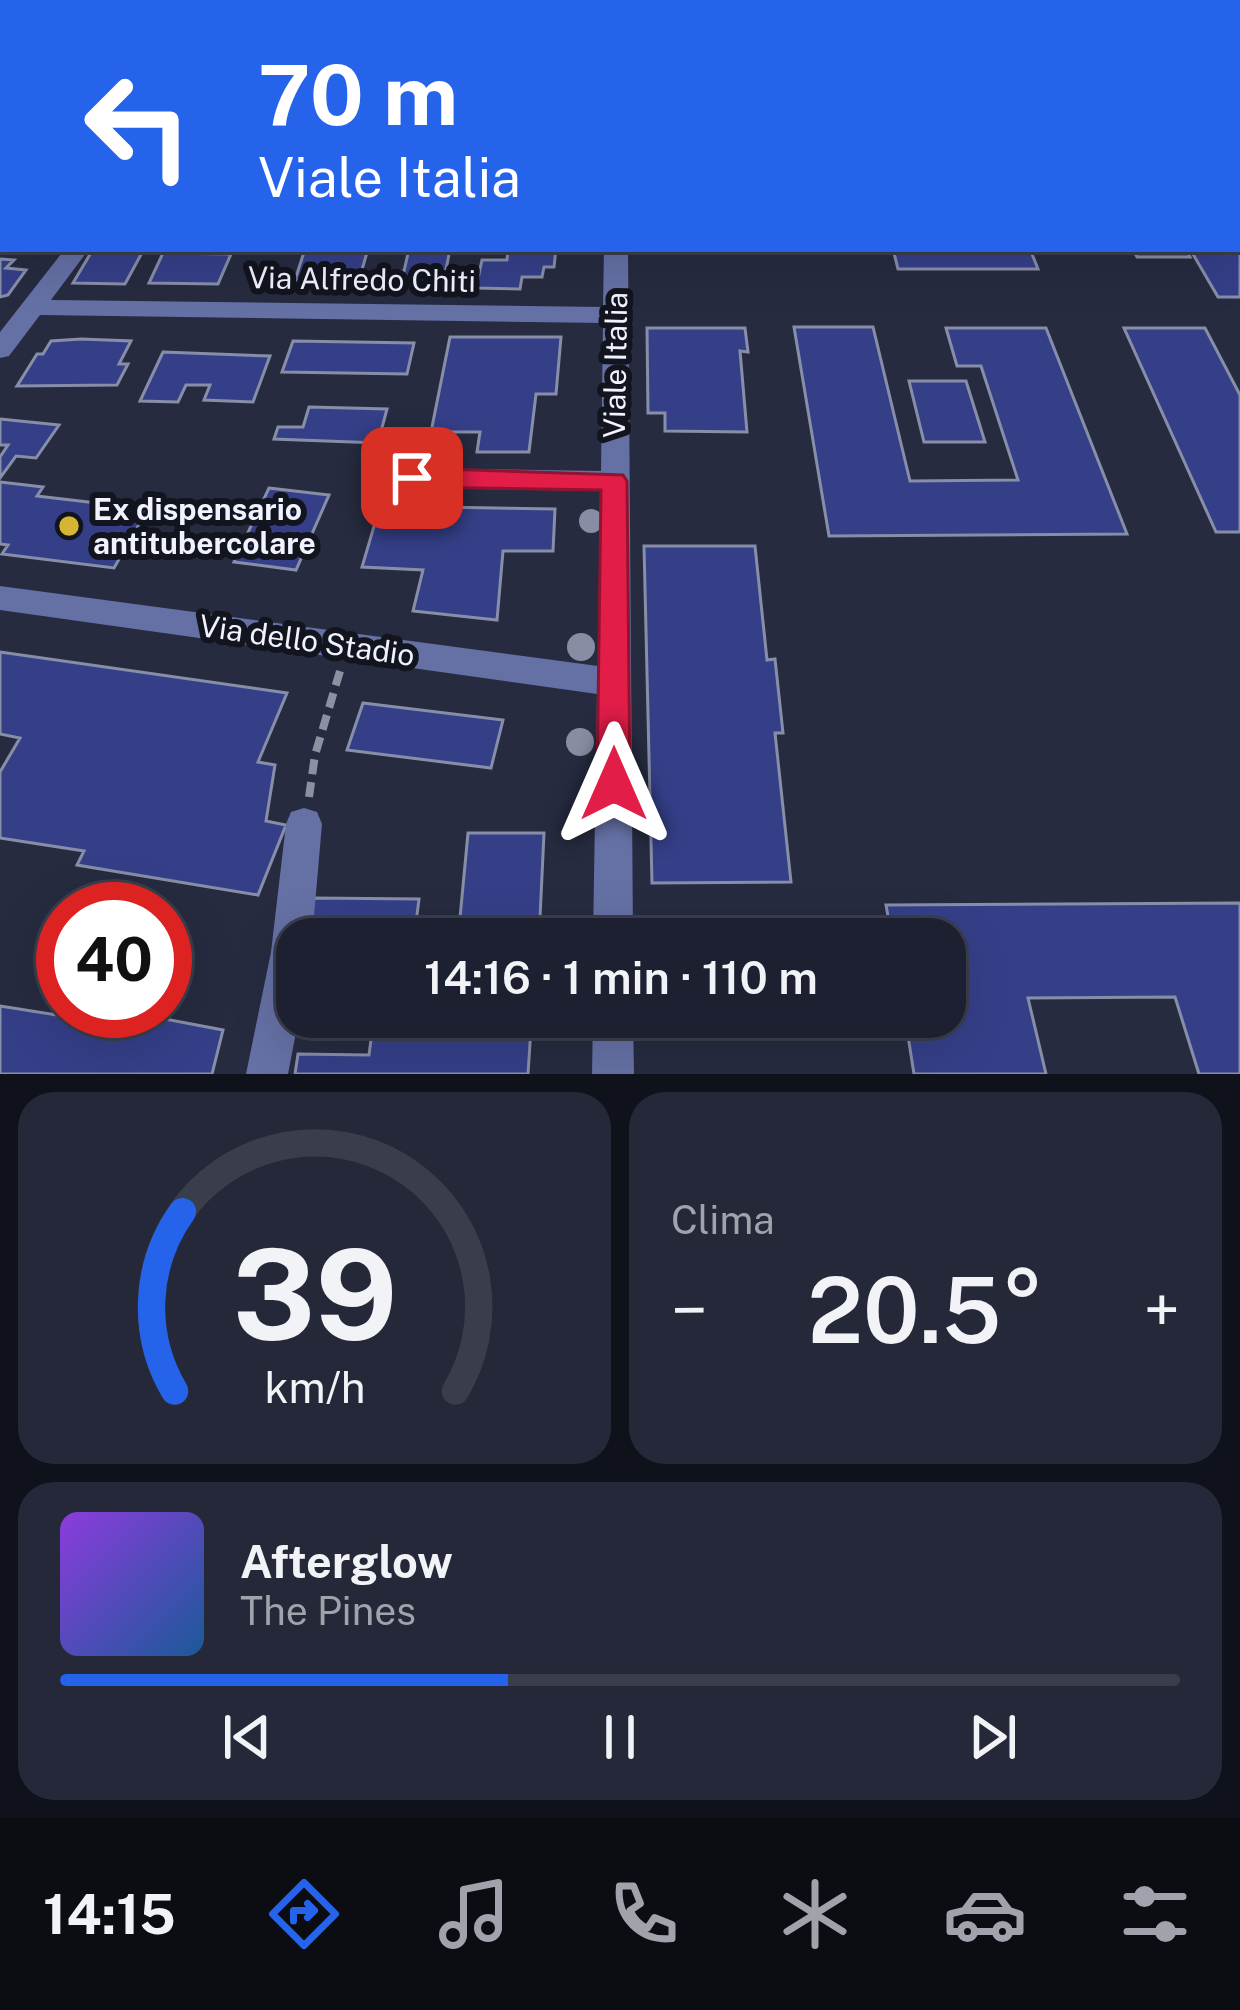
<!DOCTYPE html>
<html lang="it">
<meta charset="utf-8">
<style>
:root{--surface:#1c2030;--page:#252838;--text:#f1f3f6;--muted:#a0a3ab;--line:#3a3e4c;--accent:#2563eb}
body{margin:0;font-family:"Public Sans",sans-serif;background:var(--page);color:var(--text);height:100vh;display:flex;flex-direction:column;font-size:45px;white-space:nowrap}
*{box-sizing:border-box;margin:0}
p{font-size:39px;color:var(--muted)}
.icon{flex:none;width:66px;height:66px;fill:none;stroke:currentColor;stroke-width:2;stroke-linecap:round;stroke-linejoin:round}
.map{position:relative;height:1074px;overflow:hidden}
.side{display:flex;flex-direction:column;gap:18px;padding:18px;background:#0f121a;flex:1}
.side>*{flex:none}
.banner{position:absolute;left:0px;top:0px;width:1242px;height:252px;box-shadow:0 12px 48px #0002,0 0 0 3px var(--line);background:#2563eb;color:#fff;overflow:hidden}
.speed{position:absolute;left:36px;top:882px;display:flex;gap:24px;font-size:60px;font-weight:700;text-align:center}
.speed>*{display:grid;place-content:center;width:156px;height:156px;border-radius:50%;background:var(--surface);box-shadow:0 12px 48px #0002,0 0 0 3px var(--line);line-height:1}
.speed .limit{border:18px solid #d22;background:#fff;color:#111}
.pin{position:absolute;display:grid;place-items:center;width:102px;height:102px;color:#fff;margin:-51px;border-radius:24px;box-shadow:0 6px 18px #0006}
.me{position:absolute;width:132px;margin:-66px;rotate:0deg;stroke-linejoin:round;filter:drop-shadow(0 0 9px #0008)}
.turn{display:flex;align-items:center;gap:42px;height:252px;padding:0 60px;font-size:54px}
.turn .icon{width:156px;height:156px;stroke-width:2.5}
.turn b{display:block;font-size:84px;line-height:102px}
.big{font-size:90px;font-weight:600;line-height:1.1}
.side .tile{flex:1;display:flex;flex-direction:column;justify-content:center;gap:18px;min-width:0;padding:0 42px;border-radius:36px;background:var(--page)}
.side .dial{align-items:center;gap:0}
.dial svg{height:312px;overflow:visible;fill:none;stroke:var(--line);stroke-width:7;stroke-linecap:round;text-anchor:middle}
.dial text{fill:var(--text);stroke:none}
.song{display:flex;align-items:center;gap:36px}
.cover{width:144px;height:144px;border-radius:18px;background:linear-gradient(135deg,hsl(270 70% 55%),hsl(210 70% 35%))}
.played{height:12px;border-radius:6px;background:linear-gradient(90deg,var(--accent) 40%,var(--line) 40%)}
.keys{display:flex;justify-content:space-around;direction:ltr}
.heat{display:flex;justify-content:space-between;align-items:center;font-size:66px;direction:ltr}
.side .tiles{flex:1;display:grid;gap:18px;grid-template-columns:1fr 1fr}
.tile:last-child{grid-column:span 2}
.trip{position:absolute;left:276px;top:918px;width:690px;height:120px;border-radius:36px;background:var(--surface);box-shadow:0 12px 48px #0002,0 0 0 3px var(--line);font-weight:600;line-height:120px;text-align:center}
.menu{display:flex;height:192px;justify-content:space-around;align-items:center;background:#0b0d13;color:var(--muted)}
.menu .icon{width:84px;height:84px}
.menu .selected{color:var(--accent)}
.menu b{font-size:54px;color:var(--text)}
.map>svg:first-child{display:block}
.building{fill:#353f88;stroke:#878ea8;stroke-width:3}
.lines{fill:none;stroke-linecap:round;stroke-linejoin:round}
.path{stroke:#8c90a1;stroke-width:8;stroke-dasharray:15 8;stroke-linecap:butt}
.minor{fill:#6570a4;fill-rule:evenodd}
.major{fill:#a8b7f7;fill-rule:evenodd}
.tree{fill:#888da3}
.route{fill:#e11d48;stroke:#92132f;stroke-width:3}
.poi-dot{fill:#d6b534;stroke:#12141e;stroke-width:4.5}
.labels{text-anchor:middle;dominant-baseline:central;stroke-width:12;stroke-linejoin:round;paint-order:stroke}
.street-label{font-size:30px;fill:#f0f3ff;stroke:#12141e}
.poi-label{font-size:30px;font-weight:bold;fill:#f0f3ff;stroke:#12141e;text-anchor:start}
</style>
<div class="map">
<svg width="1240" height="1074" viewBox="0 0 1240 1074">
<rect width="100%" height="100%" fill="#262b40"/>
<path class="building" d="M700 0H817V3H701Z
M112 249H144L125 284 73 283 92 251Z
M305 249H368L359 280H295Z
M409 249H450L443 285 385 286 388 272 404 271Z
M508 249H556L554 267H544L542 277H522L520 289 476 288 482 260H507Z
M893 249H1030L1038 269H898Z
M1133 249H1186L1190 257H1137Z
M1190 249H1240V297H1218Z
M163 253 231 254 218 284 149 283Z
M0 259 14 260 6 268 26 270 8 295 0 297Z
M794 327H873L910 481 1018 480 981 366H957L946 328H1046L1127 534 829 536Z
M647 328H745L748 352 740 351 747 432 665 431V413H648Z
M1124 328H1205L1240 395V532H1216Z
M450 337H561L556 394H536L529 452H477L480 432H431Z
M81 339 131 341 119 364H128L117 385 17 386 37 354H43L51 341Z
M293 341 414 343 407 374 282 372Z
M163 352 270 356 253 402 204 400 210 385H186L178 402 140 401Z
M909 381H966L985 442H924Z
M309 407 387 409 378 443 274 439 278 427H303Z
M0 419 59 425 36 458 16 456 0 478V457L8 445H0Z
M0 482 43 487 37 496 148 509 114 568 2 554 8 545 0 544Z
M269 488 329 495 296 570 234 562Z
M380 506 555 509 553 551H503L497 620 413 611 423 570 362 567Z
M644 546H755L767 660 775 659 783 733H775L791 882 652 883Z
M0 652 287 693 258 762 275 765 266 821 286 825 258 895 77 865 84 851 0 838V772L20 738 0 734Z
M363 703 503 720 491 768 347 750Z
M468 833H544L539 939H458Z
M313 898 419 899 414 939H305Z
M1240 903V1074H1199L1175 997 1028 998 1046 1074H914L905 1017H945V939H892L886 905Z
M0 1006 139 1028 144 1015 223 1030 212 1074H0Z
M374 1017H456L455 1028H531L528 1074H295L298 1054 369 1055Z"/>
<g class="lines">
<path class="path" d="M309 797 315 755 340 671"/>
<path class="minor" d="M568 0H588L566 3Z
M65 249H89L51 300 603 307 604 249H628L633 939H593L597 694 0 610V586L598 666 600 491 412 488 398 478 412 468 601 471 603 323 40 315 9 356 0 358V332Z
M304 808 317 812 322 824 312 939H297L299 1017 288 1074H246L271 952 286 824 291 812Z
M593 1017H633L634 1074H592Z"/>
<path class="major" d="M1239 98H1240V110H1239Z
M0 115H3V127H0Z"/>
</g>
<g class="tree">
<circle cx="591" cy="521" r="12"/>
<circle cx="581" cy="647" r="14"/>
<circle cx="580" cy="742" r="14"/>
</g>
<path class="route" d="M412 468 623 475 627 481 630 784 625 795 614 799 602 795 597 784 601 490 412 487 399 478Z"/>
<circle class="poi-dot" cx="69" cy="526" r="12"/>
<g class="labels">
<g class="street-label">
<text transform="translate(362 279) rotate(1)">Via Alfredo Chiti</text>
<text transform="translate(615 365) rotate(-89)">Viale Italia</text>
<text transform="translate(307 640) rotate(8)">Via dello Stadio</text>
</g>
<g class="poi-label">
<text x="93" y="509">Ex dispensario<tspan x="93" dy="34">antitubercolare</tspan></text>
</g>
</g>
</svg>
<div class="speed"><div class="limit">40</div></div>
<div class="pin" style="left:412px;top:478px;background:#d93025"><svg class="icon" aria-label="arrive" viewBox="0 0 24 24"><path d="M6 21V4h12l-3 4 3 4H6"/></svg></div>
<svg class="me" style="left:614px;top:784px" viewBox="-20 -20 40 40"><path d="M0-17L14 15 0 8-14 15z" fill="#e11d48" stroke="#fff" stroke-width="4"/></svg>
<div class="trip">14:16 · 1 min · 110 m</div>
<div class="banner">
<div class="turn"><svg class="icon" aria-label="left" viewBox="0 0 24 24"><path d="M17 20v-9H6M10 6l-5 5 5 5"/></svg><div><b>70 m</b>Viale Italia</div></div>
</div>
</div>
<section class="side">
<div class="tiles">
<div class="tile dial"><svg viewBox="0 0 100 80">
<path d="M14 69A42 42 0 1 1 86 69"/>
<path d="M14 69A42 42 0 0 1 16 23" stroke="#2563eb"/>
<text x="50" y="56" font-size="32" font-weight="700">39</text>
<text x="50" y="72" font-size="11">km/h</text>
</svg></div>
<div class="tile"><p>Clima</p>
<div class="heat"><a>−</a><b class="big">20.5°</b><a>+</a></div>
</div>
<div class="tile">
<div class="song"><i class="cover"></i><div><b>Afterglow</b><p>The Pines</p></div></div>
<div class="played"></div>
<div class="keys"><svg class="icon" aria-label="previous" viewBox="0 0 24 24"><path d="M18 5L8 12l10 7zM5 5v14"/></svg><svg class="icon" aria-label="pause" viewBox="0 0 24 24"><path d="M8 5v14M16 5v14"/></svg><svg class="icon" aria-label="next" viewBox="0 0 24 24"><path d="M6 5l10 7-10 7zM19 5v14"/></svg></div>
</div>
</div>
</section>
<nav class="menu">
<b>14:15</b>
<svg class="icon selected" aria-label="directions" viewBox="0 0 24 24"><path d="M12 3l9 9-9 9-9-9zM9 14v-3h6M13 9l2 2-2 2"/></svg>
<svg class="icon" aria-label="music" viewBox="0 0 24 24"><path d="M9 18V5l10-2v13"/><circle cx="6" cy="18" r="3"/><circle cx="16" cy="16" r="3"/></svg>
<svg class="icon" aria-label="phone" viewBox="0 0 24 24"><path d="M5 4h4l2 5-3 2q2 4 5 5l2-3 5 2v4C11 20 4 13 5 4z"/></svg>
<svg class="icon" aria-label="climate" viewBox="0 0 24 24"><path d="M12 3v18M4 7l16 10M4 17L20 7"/></svg>
<svg class="icon" aria-label="car" viewBox="0 0 24 24"><path d="M5 17H2v-5l4-1 3-4h7l3 4 3 1v5h-3M9 17h6M6 11h13"/><circle cx="7" cy="17" r="2"/><circle cx="17" cy="17" r="2"/></svg>
<svg class="icon" aria-label="filters" viewBox="0 0 24 24"><path d="M4 7h16M4 17h16"/><circle cx="9" cy="7" r="2"/><circle cx="15" cy="17" r="2"/></svg>
</nav>
